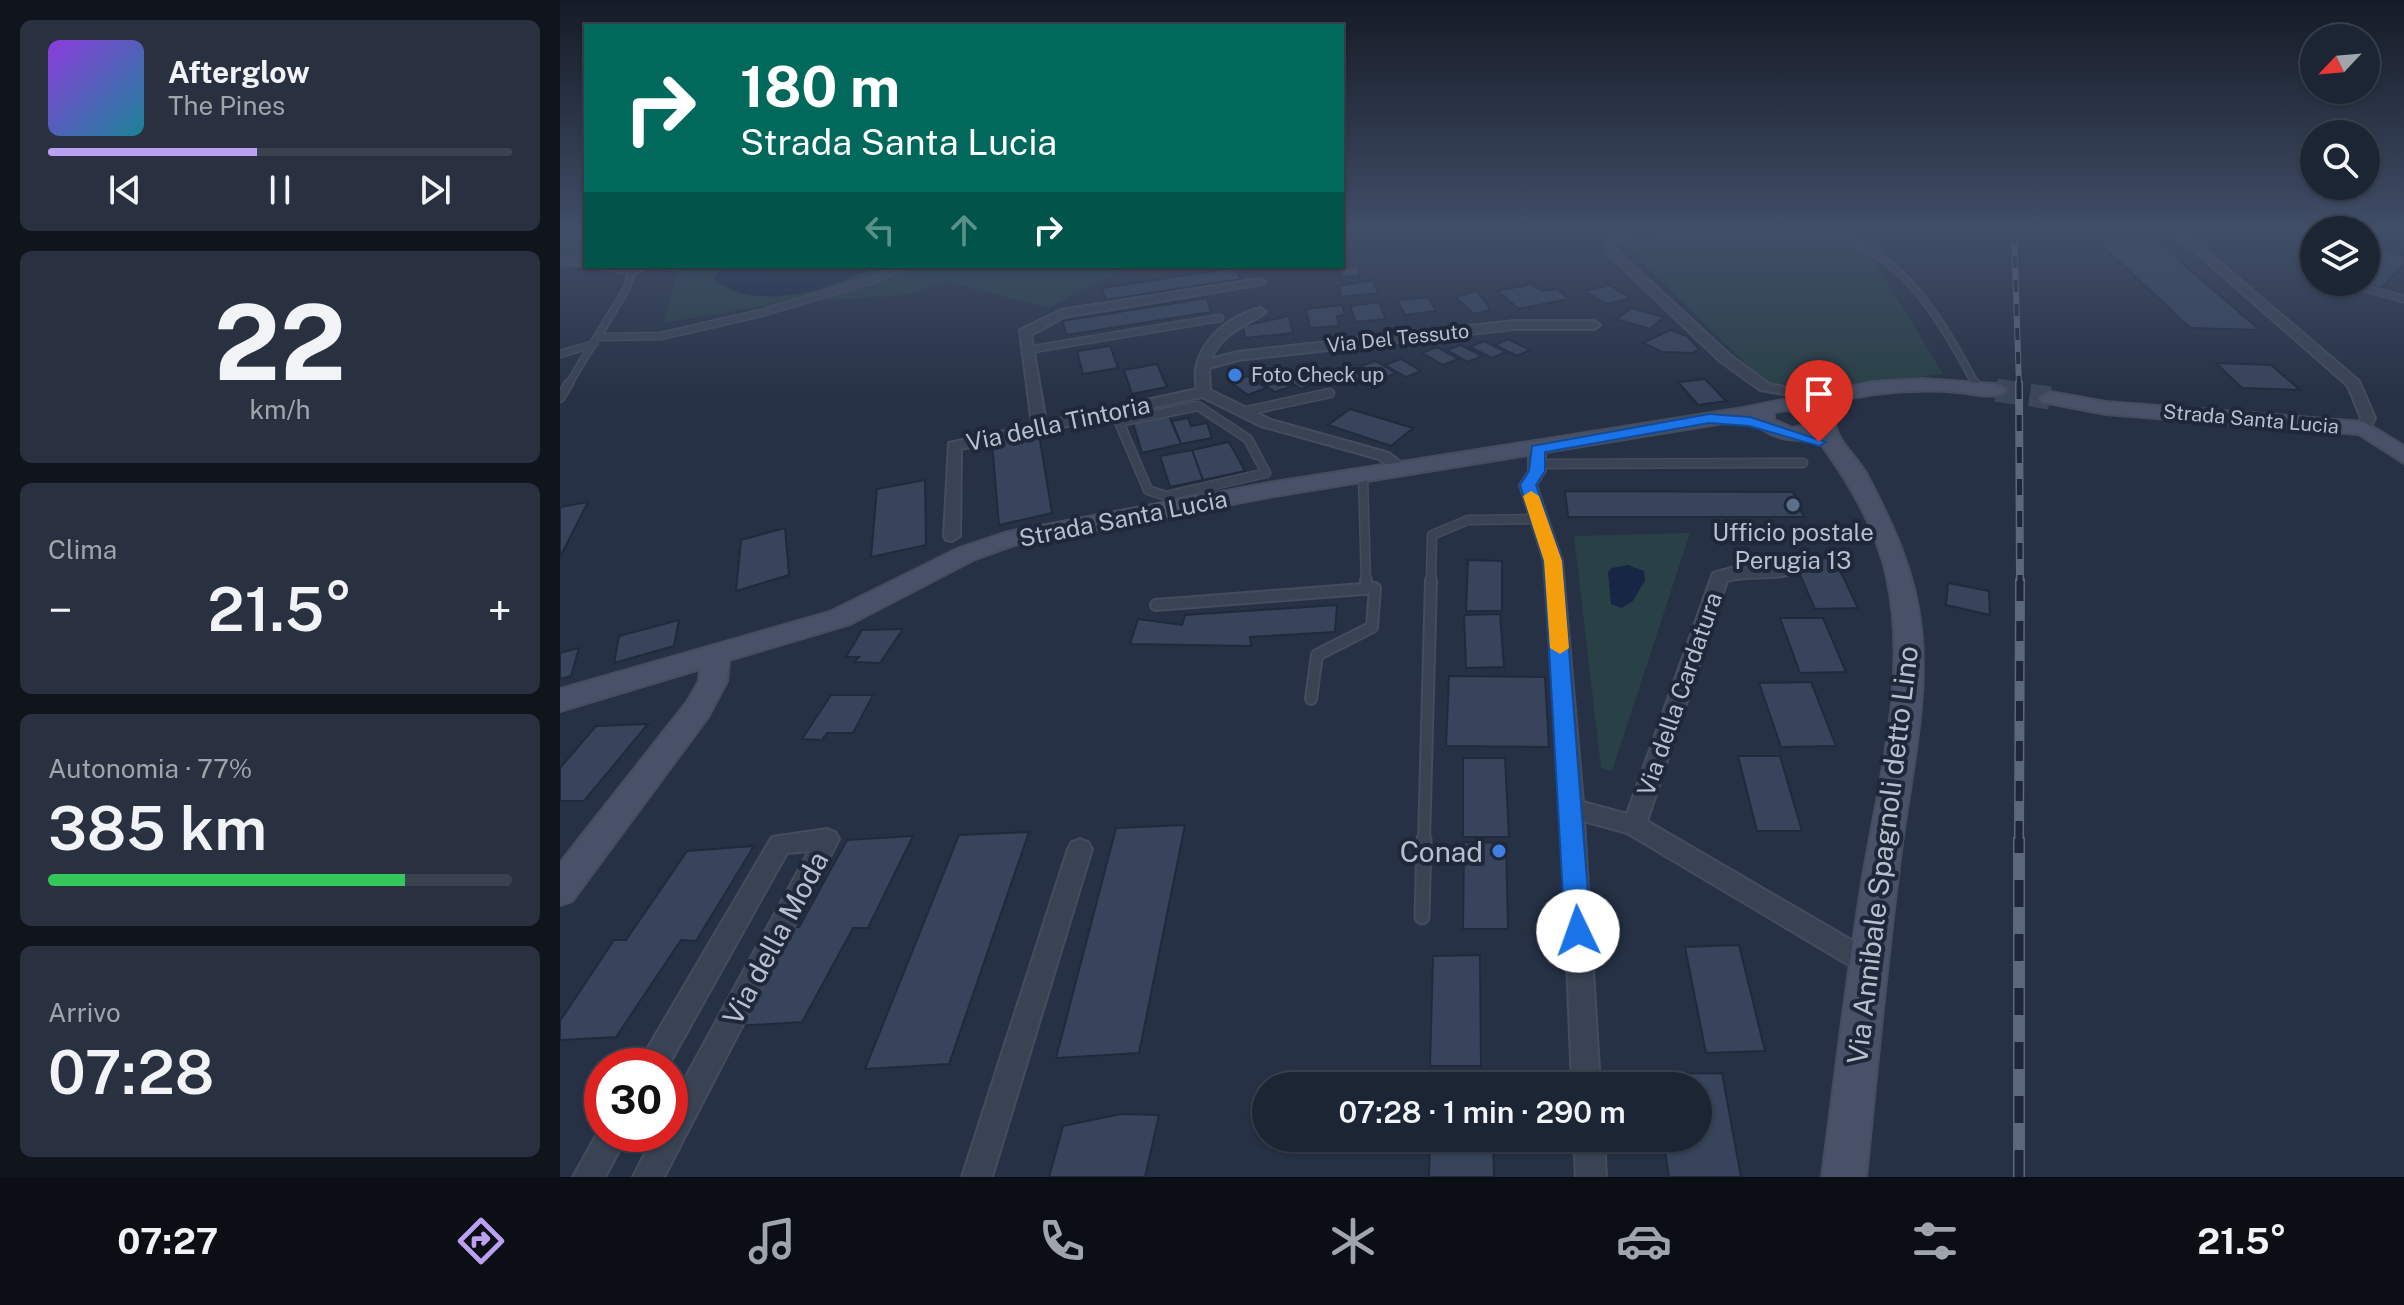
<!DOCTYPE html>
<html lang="it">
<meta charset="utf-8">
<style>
:root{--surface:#1c2534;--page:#293140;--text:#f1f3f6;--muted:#a0a5ac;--line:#3a424f;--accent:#bca0f2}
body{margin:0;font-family:"Public Sans",sans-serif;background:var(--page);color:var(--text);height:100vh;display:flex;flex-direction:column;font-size:30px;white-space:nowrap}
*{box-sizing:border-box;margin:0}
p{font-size:26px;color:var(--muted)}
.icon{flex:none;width:44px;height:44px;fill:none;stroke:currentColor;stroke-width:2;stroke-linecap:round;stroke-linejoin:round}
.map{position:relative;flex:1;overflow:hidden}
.details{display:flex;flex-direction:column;gap:20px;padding:20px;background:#0f141d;width:560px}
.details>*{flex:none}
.hud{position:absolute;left:24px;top:24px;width:760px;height:244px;border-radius:0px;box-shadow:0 2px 6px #0004,0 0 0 2px var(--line);background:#00695c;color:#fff;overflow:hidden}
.needle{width:52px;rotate:244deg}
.tools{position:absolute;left:1740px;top:24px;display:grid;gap:16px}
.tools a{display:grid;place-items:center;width:80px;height:80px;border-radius:50%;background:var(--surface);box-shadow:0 2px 6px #0004,0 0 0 2px var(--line);font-size:40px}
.speed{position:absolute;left:24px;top:1048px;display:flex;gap:16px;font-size:40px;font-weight:700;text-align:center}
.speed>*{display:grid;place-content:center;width:104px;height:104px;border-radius:50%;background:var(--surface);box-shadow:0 2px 6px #0004,0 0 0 2px var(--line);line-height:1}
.speed .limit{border:12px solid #d22;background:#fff;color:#111}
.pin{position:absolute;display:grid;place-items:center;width:68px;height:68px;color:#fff;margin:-82px -34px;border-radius:50% 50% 50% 0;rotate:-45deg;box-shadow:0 0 8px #0007}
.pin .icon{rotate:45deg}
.me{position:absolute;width:88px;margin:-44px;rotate:357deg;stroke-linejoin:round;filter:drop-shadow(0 0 6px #0008)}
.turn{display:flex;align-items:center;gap:28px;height:168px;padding:0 24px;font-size:36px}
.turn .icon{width:104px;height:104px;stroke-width:2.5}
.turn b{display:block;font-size:56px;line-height:68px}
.lanes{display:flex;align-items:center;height:76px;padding:0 24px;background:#0003;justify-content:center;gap:40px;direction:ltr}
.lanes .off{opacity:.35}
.big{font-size:60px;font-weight:600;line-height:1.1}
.details .tile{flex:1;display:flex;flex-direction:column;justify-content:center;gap:12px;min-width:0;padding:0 28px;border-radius:12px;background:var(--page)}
.details .dial{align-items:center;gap:0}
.dial b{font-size:104px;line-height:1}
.song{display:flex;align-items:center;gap:24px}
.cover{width:96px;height:96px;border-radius:12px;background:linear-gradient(135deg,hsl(270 70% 55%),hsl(190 70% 35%))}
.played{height:8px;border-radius:4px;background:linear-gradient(90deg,var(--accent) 45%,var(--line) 45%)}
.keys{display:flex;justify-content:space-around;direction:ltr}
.heat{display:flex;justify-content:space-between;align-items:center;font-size:44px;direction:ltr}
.charge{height:12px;border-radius:6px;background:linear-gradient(90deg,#34c759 77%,var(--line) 0)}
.trip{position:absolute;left:692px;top:1072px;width:460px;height:80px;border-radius:40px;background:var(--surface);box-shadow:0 2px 6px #0004,0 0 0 2px var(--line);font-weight:600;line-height:80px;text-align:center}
.tabs{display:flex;height:128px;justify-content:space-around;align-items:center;background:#0b0f15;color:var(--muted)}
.tabs .icon{width:56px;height:56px}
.tabs .selected{color:var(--accent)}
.tabs b{font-size:36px;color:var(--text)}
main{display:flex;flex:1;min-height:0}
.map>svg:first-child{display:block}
.green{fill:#284046}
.water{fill:#172645}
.building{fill:#37445b;stroke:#212a3c;stroke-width:2}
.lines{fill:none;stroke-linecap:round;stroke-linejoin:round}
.secondary-tunnel{stroke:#3c465a;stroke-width:23;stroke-dasharray:23 11;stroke-linecap:butt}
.lane-far3-casing{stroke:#444c5e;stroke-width:9}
.lane-far2-casing{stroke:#444c5e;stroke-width:11}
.lane-far1-casing{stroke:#444c5e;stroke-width:14}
.lane-casing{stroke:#444c5e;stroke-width:17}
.street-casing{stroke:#444c5e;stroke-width:4}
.secondary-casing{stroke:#444c5e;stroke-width:4}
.lane-far3{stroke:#3a4354;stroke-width:6}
.lane-far2{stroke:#3a4354;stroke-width:8}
.lane-far1{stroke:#3a4354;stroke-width:10}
.lane{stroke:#3a4354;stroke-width:13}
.street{fill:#3a4354;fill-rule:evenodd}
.secondary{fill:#485168;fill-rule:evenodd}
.rail-far3-casing{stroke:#5c677b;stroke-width:6}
.rail-far2-casing{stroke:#5c677b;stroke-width:8}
.rail-far1-casing{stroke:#5c677b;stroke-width:10}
.rail-casing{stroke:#5c677b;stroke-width:12}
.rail-far3{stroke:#1f283a;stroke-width:4;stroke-dasharray:12;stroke-linecap:butt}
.rail-far2{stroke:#1f283a;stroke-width:5;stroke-dasharray:16;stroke-linecap:butt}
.rail-far1{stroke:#1f283a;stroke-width:7;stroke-dasharray:20;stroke-linecap:butt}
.rail{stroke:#1f283a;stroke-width:9;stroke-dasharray:27;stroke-linecap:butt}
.route{fill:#1a73e8;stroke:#114b97;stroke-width:2}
.slow{fill:#f59e0b}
.shop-dot{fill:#3f7fe0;stroke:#1f283a;stroke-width:3}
.service-dot{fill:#5c6f8a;stroke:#1f283a;stroke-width:3}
.labels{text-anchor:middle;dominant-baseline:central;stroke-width:8;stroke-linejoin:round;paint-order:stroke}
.far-street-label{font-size:20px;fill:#b8bfce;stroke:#1f283a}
.far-poi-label{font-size:20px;fill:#b8bfce;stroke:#1f283a;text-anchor:start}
.street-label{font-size:24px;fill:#b8bfce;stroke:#1f283a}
.poi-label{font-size:24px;fill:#b8bfce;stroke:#1f283a}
.near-poi-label{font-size:28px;fill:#b8bfce;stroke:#1f283a;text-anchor:end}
.near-street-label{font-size:28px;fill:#b8bfce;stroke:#1f283a}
</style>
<main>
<section class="details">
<div class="tile">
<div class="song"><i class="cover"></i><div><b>Afterglow</b><p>The Pines</p></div></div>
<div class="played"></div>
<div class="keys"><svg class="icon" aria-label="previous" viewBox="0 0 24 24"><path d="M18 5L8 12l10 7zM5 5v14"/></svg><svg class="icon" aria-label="pause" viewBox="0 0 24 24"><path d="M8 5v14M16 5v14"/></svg><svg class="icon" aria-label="next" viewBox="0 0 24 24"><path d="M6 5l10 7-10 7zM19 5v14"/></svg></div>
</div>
<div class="tile dial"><b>22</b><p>km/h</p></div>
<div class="tile"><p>Clima</p>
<div class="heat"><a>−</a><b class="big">21.5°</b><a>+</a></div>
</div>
<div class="tile"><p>Autonomia · 77%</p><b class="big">385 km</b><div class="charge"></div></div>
<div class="tile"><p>Arrivo</p><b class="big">07:28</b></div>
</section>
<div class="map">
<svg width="1844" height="1177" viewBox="0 0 1844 1177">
<rect width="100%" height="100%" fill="#263145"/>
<path class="green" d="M0 232H26V264L0 270Z
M1120 232H1259L1309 252 1383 374 1249 391 1205 383 1065 245Z
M79 266H167L153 278C169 284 189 295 206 296 243 299 286 281 319 266H570L488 308 387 282 347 295 224 303 103 323 118 272Z
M1130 533 1052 771 1041 768 1014 536Z"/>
<path class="water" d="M167 266H319C272 287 197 316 152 278Z
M1068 565 1084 571 1085 581 1072 602 1061 608 1051 604 1048 572 1052 568Z"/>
<path class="building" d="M1540 243 1600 244 1700 330 1630 328Z
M1820 250 1844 256V264L1821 288 1800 282H1806V264Z
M799 266 800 276 780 277 783 267Z
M674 268 681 279 546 300 542 288Z
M813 280 818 293 781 297 779 286Z
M972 284 982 291 997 289 1009 299 959 309 937 291Z
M1050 285 1070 298 1047 304 1025 291Z
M916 291 926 302 930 310 914 314 895 297Z
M868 297 876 311 845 315 837 300Z
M647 298 651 312 507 335 502 321Z
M819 302 826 319 796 322 790 306Z
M782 305 785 315 777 316 779 326 750 328 746 309Z
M1071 308 1104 317 1090 329 1056 319Z
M729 316 733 333 685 338 683 326Z
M1110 330 1127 336 1139 349 1132 353 1102 352 1083 343Z
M948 339 970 350 957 356 935 345Z
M924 341 946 352 932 358 910 347Z
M901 345 922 356 908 362 887 350Z
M550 346 558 368 523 374 517 351Z
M877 347 898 359 883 365 862 353Z
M841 359 861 371 846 377 825 365Z
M815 361 836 373 820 379 799 367Z
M1656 363 1711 365 1740 390 1682 388Z
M597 364 607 387 572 394 564 370Z
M791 364 811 376 794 383 775 371Z
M765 368 785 380 768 386 749 374Z
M739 370 759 382 741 389 722 376Z
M714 373 733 386 715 392 697 380Z
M688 376 706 388 688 395 670 382Z
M1145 379 1166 401 1138 405 1118 382Z
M790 409 853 428 831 446 768 425Z
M609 416 621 444 582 453 573 423Z
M628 418 631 426 647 423 652 438 621 444 612 421Z
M479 434 492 513 439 525 432 443Z
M669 442 685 471 643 480 632 450Z
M632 450 643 480 610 487 600 456Z
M365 480 366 545 311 557 317 489Z
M1005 491 1233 492 1244 517H1008Z
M28 502 0 557V507Z
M225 528 229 575 176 591 181 540Z
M1274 558 1298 608 1255 609 1233 559Z
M908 560 942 561V611H906Z
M1388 583 1429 591 1430 615 1386 605Z
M777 605 775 632 690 637 691 646 570 644 578 619 622 625 625 615Z
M940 614 944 667 906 668 904 615Z
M1220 618H1263L1286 672 1240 673Z
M119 620 114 646 54 663 59 636Z
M343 629 320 663 294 662 299 657H286L302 630Z
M19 648 11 676 0 679V653Z
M889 676 985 677 989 747 886 746Z
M1251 682 1276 746 1221 747 1199 683Z
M271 695H313L293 733H267L262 740 242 739Z
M88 724 24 801H0V768L36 726Z
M1178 756H1220L1242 831H1197Z
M903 758H945L949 837H903Z
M625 825 579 1053 496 1058 556 828Z
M469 832 389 1064 305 1069 399 835Z
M353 836 308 928H293L242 1022 175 1026 227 928 239 927 287 840Z
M904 842 946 843 948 929H903Z
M194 846 136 941 121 940 56 1037 0 1040V1021L54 940H66L127 851Z
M1179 945 1205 1051 1146 1053 1125 947Z
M920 955 921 1066H870L873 956Z
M871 1073H932V1086H871Z
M1162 1073 1181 1177H1109L1103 1138H1138V1086H1096L1095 1074Z
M561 1114 599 1115 585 1177H489L503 1126Z
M870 1138H933L934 1177H869Z"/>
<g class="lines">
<path class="secondary-tunnel" d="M1436 390 1490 398"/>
<defs>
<path id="lane-far3" d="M1273 232C1347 259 1380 318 1416 385
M1806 233 1813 232
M0 261 26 263
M42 266 72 271
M1783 282 1844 299
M38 337 101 336 201 313 316 279 341 266
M467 350 660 318
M0 354 34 344
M8 385 67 288 72 271 85 266"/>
<path id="lane-far2" d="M1415 383 1417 387
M0 398 9 383
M638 406 688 439 706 473 606 496 588 490 559 422Z
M554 411 559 422
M682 412 770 393
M977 464 1243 463
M803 477 806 582
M871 582 872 535 908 520 977 519"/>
<path id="lane-far1" d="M806 580V589
M596 605 815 588 812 627 757 655 751 699
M864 841 871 580"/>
<path id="lane" d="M862 917 864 839"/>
<path id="street" d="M1061 232H1072L1056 246V250L1170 355 1209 384 1266 395V401L1200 390 1160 361 1047 253 1046 245Z
M1613 232H1624L1799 381 1815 418 1809 431 1804 432 1797 428 1801 418 1788 386Z
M699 279 705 282 703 284 504 317 471 335 486 422 637 389C628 349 664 318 700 308L706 312C685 327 662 332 651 359L677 352 954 321H1034L1040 325 1034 329H954L678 360 649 368 650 390 711 420 829 453 848 468 851 471 848 474H838L819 459 701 426 642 397 401 449 400 536 392 541 386 540 384 536 389 443 472 425 460 330 501 310Z
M977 444 985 449V471L976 485 1002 561 1023 802 1067 814 1153 573 1186 564 1227 567 1230 571 1227 575C1208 580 1189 575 1167 581L1087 821 1317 955 1321 963 1317 971 1308 975 1299 971 1067 833 1024 821 1040 1086H1012L1001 808 984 561 960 485 969 471V449Z
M267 829 275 832 279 839 104 1177H73L95 1134H110V1106L249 851 227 853 108 1066H79L83 1056 212 837Z
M520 839 528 842 532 849 432 1177H402L508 849 512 842Z
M42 1125V1134H68L45 1177H13Z
M1014 1138H1044L1046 1177H1016Z"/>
<path id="secondary" d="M1362 379 1436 384 1446 390C1436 401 1412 393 1398 392 1352 388 1305 393 1260 405L1274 419C1276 442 1296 455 1307 475 1333 525 1355 572 1361 628 1369 701 1350 779 1341 851 1327 960 1317 1068 1306 1177H1262C1275 1079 1286 981 1302 883 1318 784 1349 677 1327 577 1316 526 1287 479 1257 438 1235 443 1215 439 1197 426L1194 418 709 497 454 545 415 559 290 624 169 660 167 681 148 717 12 901 0 905V863L127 702 139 681 140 669 0 711V689L270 612 397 549 448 532 709 483 1183 408 1313 382ZM1226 410 1240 411 1254 424 1232 428 1214 420V412Z
M1490 392 1546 402 1804 422 1844 446V463L1799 434 1546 414 1483 402 1480 398Z"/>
</defs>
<use href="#lane-far3" class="lane-far3-casing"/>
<use href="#lane-far2" class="lane-far2-casing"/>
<use href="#lane-far1" class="lane-far1-casing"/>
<use href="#lane" class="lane-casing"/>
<use href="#street" class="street-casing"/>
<use href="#secondary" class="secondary-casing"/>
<use href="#lane-far3" class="lane-far3"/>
<use href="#lane-far2" class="lane-far2"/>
<use href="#lane-far1" class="lane-far1"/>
<use href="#lane" class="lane"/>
<use href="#street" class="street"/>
<use href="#secondary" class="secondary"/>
<defs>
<path id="rail-far3" d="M1454 232 1459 385"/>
<path id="rail-far2" d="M1459 383 1460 582"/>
<path id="rail-far1" d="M1459 841 1460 580"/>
<path id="rail" d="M1459 1177V839"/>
</defs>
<use href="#rail-far3" class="rail-far3-casing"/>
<use href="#rail-far2" class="rail-far2-casing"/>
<use href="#rail-far1" class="rail-far1-casing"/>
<use href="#rail" class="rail-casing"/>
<use href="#rail-far3" class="rail-far3"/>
<use href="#rail-far2" class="rail-far2"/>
<use href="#rail-far1" class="rail-far1"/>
<use href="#rail" class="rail"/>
</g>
<linearGradient id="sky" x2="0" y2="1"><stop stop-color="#151b26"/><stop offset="0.58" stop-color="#414e68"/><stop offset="1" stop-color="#414e68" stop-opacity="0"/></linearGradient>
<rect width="1844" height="397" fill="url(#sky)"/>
<path class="route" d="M1149 414 1190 417 1266 442 1259 446 1189 426 1149 423 985 452V471L976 485 1002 561 1031 931 1027 940 1018 943 1009 940 1005 931 984 561 960 485 969 471 972 446Z"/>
<path class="slow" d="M971 491 979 496 1002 561 1009 648 1000 654 990 648 984 561 963 496Z"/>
<g class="shop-dot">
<circle cx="675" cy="375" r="8"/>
<circle cx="939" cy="851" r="8"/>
</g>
<circle class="service-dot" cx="1233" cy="505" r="8"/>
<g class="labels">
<g class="far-street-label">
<text transform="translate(838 338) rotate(-6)">Via Del Tessuto</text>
<text transform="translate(1691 419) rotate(5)">Strada Santa Lucia</text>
</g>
<g class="far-poi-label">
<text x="691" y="375">Foto Check up</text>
</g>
<g class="street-label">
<text transform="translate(498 423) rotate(-12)">Via della Tintoria</text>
<text transform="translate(563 518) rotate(-11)">Strada Santa Lucia</text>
<text transform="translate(1119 694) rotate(-71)">Via della Cardatura</text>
</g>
<g class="poi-label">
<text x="1233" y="532">Ufficio postale<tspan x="1233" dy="28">Perugia 13</tspan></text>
</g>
<g class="near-poi-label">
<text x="923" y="851">Conad</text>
</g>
<g class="near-street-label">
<text transform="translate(1322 855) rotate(-83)">Via Annibale Spagnoli detto Lino</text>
<text transform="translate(215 938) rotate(-62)">Via della Moda</text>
</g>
</g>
</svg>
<div class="tools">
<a><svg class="needle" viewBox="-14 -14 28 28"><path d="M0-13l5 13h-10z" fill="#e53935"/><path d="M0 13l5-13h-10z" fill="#a0a5ac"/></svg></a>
<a><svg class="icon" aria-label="search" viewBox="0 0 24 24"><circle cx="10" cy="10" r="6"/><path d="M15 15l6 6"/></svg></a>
<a><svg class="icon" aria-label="layers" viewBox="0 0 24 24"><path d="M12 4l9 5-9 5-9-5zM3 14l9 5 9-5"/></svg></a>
</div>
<div class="speed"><div class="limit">30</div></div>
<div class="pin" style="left:1259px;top:442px;background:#d93025"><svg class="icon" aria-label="arrive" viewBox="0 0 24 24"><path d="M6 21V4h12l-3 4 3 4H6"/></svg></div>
<svg class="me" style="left:1018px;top:931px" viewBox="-20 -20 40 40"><circle r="19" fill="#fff"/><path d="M0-13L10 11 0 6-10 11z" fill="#1a73e8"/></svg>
<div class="trip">07:28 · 1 min · 290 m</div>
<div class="hud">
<div class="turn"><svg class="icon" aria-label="right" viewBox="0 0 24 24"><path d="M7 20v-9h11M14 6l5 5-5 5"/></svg><div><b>180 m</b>Strada Santa Lucia</div></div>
<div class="lanes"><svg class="icon off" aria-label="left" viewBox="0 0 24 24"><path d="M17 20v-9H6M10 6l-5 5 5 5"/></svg><svg class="icon off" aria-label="ahead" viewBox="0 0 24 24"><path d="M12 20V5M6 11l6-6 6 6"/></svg><svg class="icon" aria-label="right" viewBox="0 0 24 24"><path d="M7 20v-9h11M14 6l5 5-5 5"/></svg></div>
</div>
</div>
</main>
<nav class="tabs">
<b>07:27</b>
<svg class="icon selected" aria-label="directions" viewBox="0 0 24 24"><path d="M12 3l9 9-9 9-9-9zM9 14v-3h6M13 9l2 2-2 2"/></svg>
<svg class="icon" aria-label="music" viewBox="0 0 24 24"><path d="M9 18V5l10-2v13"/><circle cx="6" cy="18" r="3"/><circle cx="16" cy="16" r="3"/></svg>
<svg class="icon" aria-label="phone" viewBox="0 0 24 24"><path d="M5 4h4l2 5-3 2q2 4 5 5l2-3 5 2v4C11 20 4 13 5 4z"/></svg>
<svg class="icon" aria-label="climate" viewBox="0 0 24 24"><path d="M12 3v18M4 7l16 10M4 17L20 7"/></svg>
<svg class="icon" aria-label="car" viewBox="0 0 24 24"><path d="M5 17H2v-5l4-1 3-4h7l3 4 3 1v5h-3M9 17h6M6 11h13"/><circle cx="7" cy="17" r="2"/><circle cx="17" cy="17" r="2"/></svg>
<svg class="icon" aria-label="filters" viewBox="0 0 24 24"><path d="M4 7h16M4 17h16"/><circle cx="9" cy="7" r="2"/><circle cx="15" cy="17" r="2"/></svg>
<b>21.5°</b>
</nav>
